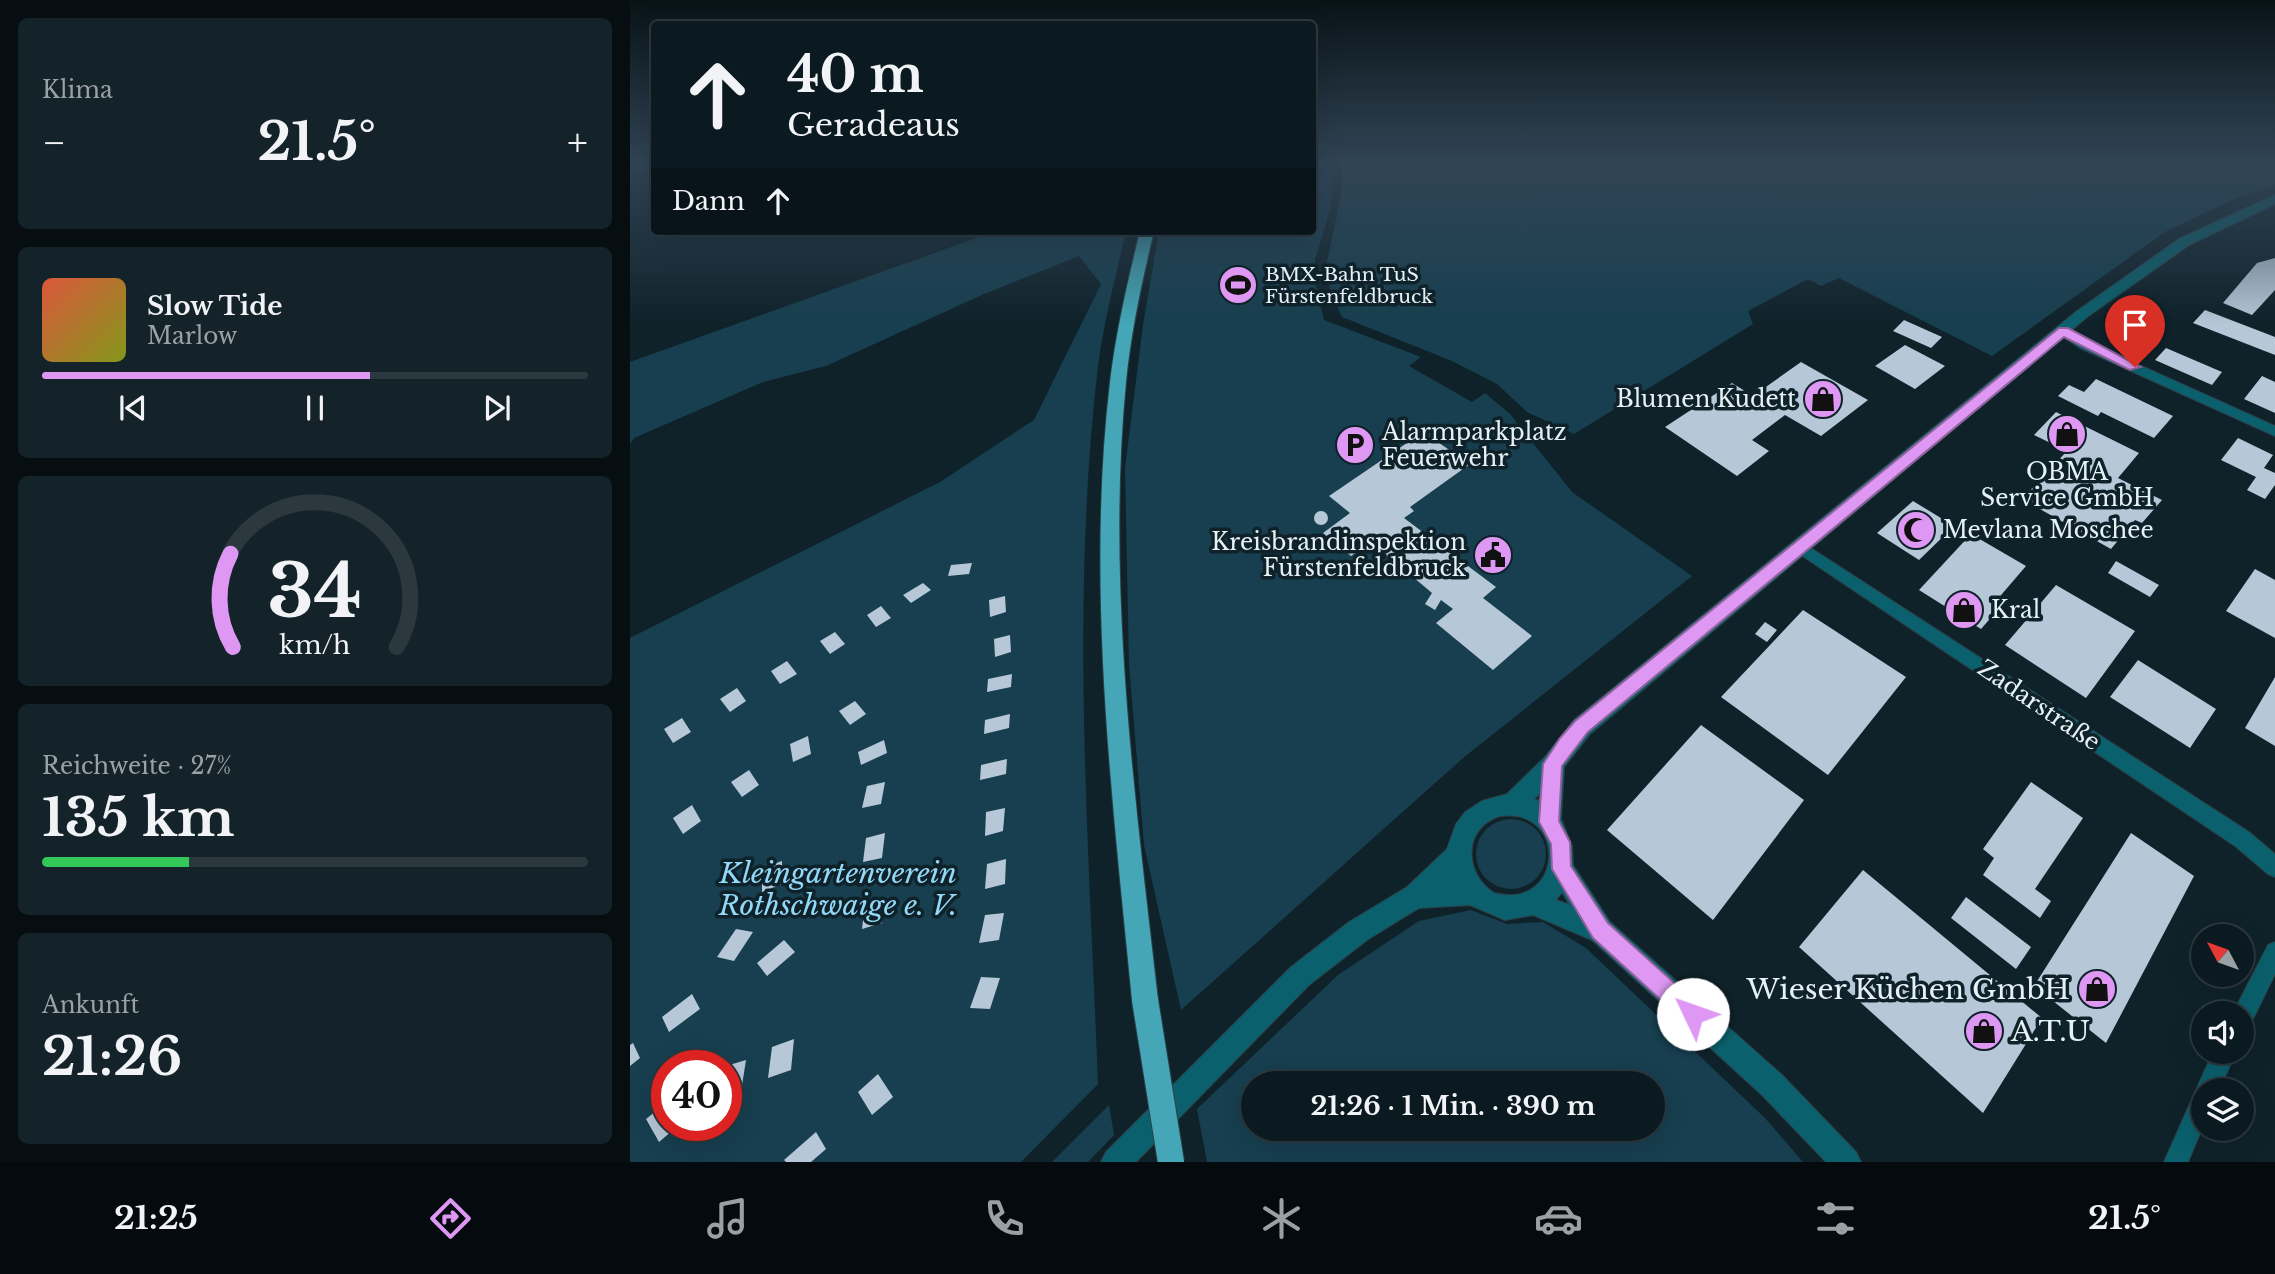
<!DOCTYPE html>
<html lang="de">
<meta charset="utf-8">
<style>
:root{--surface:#0b1a20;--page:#142329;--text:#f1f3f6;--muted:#9aa1a5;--line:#2b383e;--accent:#de98f3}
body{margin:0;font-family:"Libre Baskerville",serif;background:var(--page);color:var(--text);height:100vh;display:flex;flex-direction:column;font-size:26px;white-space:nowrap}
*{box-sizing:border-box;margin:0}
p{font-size:23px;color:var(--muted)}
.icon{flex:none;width:38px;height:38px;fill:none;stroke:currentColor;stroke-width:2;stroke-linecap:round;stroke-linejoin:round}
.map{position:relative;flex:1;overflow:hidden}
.drawer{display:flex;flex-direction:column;gap:18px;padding:18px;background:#060e12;width:630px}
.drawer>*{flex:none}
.hud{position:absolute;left:21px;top:21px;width:665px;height:214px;border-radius:7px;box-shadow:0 7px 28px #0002,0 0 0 2px var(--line);background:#0b1a20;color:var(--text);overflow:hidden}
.needle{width:46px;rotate:311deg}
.controls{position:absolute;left:1561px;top:924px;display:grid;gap:14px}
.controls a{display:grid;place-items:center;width:63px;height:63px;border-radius:50%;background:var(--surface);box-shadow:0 7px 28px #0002,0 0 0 2px var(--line);font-size:35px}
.speed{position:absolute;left:21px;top:1050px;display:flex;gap:14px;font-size:35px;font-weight:700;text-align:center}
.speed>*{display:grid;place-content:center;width:91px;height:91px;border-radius:50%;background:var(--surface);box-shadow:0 7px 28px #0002,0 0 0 2px var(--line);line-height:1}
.speed .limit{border:10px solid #d22;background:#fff;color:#111}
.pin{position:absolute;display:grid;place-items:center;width:60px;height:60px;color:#fff;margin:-72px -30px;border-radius:50% 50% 50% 0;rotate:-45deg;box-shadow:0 0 7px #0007}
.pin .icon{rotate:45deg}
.me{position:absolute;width:77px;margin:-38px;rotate:312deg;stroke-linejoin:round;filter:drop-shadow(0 0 5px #0008)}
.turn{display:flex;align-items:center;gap:24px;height:147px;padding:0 21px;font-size:32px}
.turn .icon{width:91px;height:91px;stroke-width:2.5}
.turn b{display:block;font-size:49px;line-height:60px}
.then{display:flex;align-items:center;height:66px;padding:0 21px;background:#0003;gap:14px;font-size:26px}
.big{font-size:52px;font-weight:700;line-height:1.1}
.drawer .widget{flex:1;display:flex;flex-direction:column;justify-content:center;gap:10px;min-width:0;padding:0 24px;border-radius:10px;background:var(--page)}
.drawer .dial{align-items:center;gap:0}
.dial svg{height:182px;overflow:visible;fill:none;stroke:var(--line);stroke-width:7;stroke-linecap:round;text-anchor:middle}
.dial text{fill:var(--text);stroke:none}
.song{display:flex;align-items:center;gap:21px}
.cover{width:84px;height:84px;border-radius:10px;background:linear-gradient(135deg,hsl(10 70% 55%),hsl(70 70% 35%))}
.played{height:7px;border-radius:4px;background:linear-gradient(90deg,var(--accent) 60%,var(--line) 60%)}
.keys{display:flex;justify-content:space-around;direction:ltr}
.heat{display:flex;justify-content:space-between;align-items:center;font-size:38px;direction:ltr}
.charge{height:10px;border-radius:5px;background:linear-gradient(90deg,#34c759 27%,var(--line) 0)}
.trip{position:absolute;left:611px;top:1071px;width:424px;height:70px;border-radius:35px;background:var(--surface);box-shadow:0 7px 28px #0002,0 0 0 2px var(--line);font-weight:700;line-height:70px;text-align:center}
.tabs{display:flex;height:112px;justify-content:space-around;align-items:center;background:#040a0d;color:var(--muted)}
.tabs .icon{width:49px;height:49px}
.tabs .current{color:var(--accent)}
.tabs b{font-size:32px;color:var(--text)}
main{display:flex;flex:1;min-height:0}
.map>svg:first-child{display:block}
.green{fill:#173f4f;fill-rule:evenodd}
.building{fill:#b6c7d7}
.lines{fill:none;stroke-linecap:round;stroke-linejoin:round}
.minor-casing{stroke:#2d3f47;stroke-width:2}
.tertiary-casing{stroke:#2d3f47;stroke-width:2}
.trunk-casing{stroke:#2d3f47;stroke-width:2}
.minor{fill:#0a606c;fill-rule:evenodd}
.tertiary{fill:#0a606c;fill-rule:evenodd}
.trunk{fill:#44a6b6;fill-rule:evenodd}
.trunk-bridge-casing{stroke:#2d3f47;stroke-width:28;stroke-linecap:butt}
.trunk-bridge{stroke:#44a6b6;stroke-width:26}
.route{fill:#de98f3;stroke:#90639e;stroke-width:2}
.labels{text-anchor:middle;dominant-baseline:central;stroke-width:7;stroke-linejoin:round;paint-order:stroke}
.far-poi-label{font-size:19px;fill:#e6f1f7;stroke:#0f222a;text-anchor:start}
.poi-label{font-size:23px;fill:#e6f1f7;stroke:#0f222a;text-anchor:start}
.street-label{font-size:23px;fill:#e6f1f7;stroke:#0f222a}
.near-park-label{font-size:28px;font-style:italic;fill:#92d8f7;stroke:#0f222a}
.near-poi-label{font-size:28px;fill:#e6f1f7;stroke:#0f222a;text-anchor:end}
</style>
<main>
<section class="drawer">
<div class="widget"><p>Klima</p>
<div class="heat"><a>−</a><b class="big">21.5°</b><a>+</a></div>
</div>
<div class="widget">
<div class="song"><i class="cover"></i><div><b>Slow Tide</b><p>Marlow</p></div></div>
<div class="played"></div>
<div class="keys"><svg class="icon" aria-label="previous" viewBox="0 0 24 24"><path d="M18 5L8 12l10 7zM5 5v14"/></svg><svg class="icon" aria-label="pause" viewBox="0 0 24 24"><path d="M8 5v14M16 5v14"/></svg><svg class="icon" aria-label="next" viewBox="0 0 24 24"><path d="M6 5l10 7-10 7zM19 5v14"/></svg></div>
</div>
<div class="widget dial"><svg viewBox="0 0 100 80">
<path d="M14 69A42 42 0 1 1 86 69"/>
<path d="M14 69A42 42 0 0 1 13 28" stroke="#de98f3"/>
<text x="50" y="56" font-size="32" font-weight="700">34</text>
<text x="50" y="72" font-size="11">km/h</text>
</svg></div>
<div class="widget"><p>Reichweite · 27%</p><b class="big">135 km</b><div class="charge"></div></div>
<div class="widget"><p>Ankunft</p><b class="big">21:26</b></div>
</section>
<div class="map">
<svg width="1645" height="1162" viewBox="0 0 1645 1162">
<rect width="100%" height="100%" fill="#0f222a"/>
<path class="green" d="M683 163H702L701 206 685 260 684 278 694 320 791 357 779 366 842 402 855 393 880 414 942 492 1062 576 833 758 551 1010 514 845 499 664 495 468 513 325 529 231H682Z
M712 163H1645V185L1599 201 1535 232 1362 356 1209 278 1191 286 1178 279 1118 311 1123 324 944 434 897 412 867 384 822 361 712 317 700 290 697 262 712 189Z
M366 231H496C486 275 474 321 468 366 440 604 459 846 468 1084L391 1162H0V638L310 482 404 420 471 284 449 256 354 294 196 366 133 382 4 438 0 444V362ZM37 1066H96V1125H37Z
M846 854a35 35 0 1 1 70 0a35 35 0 1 1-70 0Z
M841 910 877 924 913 922 956 948 1135 1118 1173 1162H577L567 1109 708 975 789 921ZM623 1083H1022V1129H623Z
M479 1105 484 1135 458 1162H422Z"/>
<path class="building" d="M1645 258V290L1622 315 1593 303 1627 263Z
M1575 310 1645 337V355L1563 323Z
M1274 320 1312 337 1301 348 1263 331Z
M1275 345 1315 366 1285 389 1245 366Z
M1536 348 1592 372 1582 385 1525 360Z
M1171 362 1238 400 1191 436 1155 415 1122 440 1139 451 1107 476 1035 427 1102 383 1123 396Z
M1632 376 1645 382V413L1614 399Z
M1466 379 1543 416 1524 438 1471 412 1468 416 1428 396 1439 385 1454 392Z
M1426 412 1509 453 1488 478 1532 500 1512 523 1505 520 1481 549 1392 499 1437 451 1404 435Z
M793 432 840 464 780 507 784 511 774 518 866 587 853 598 902 636 863 670 806 623 823 609 811 600 805 610 795 604 802 593 770 566 761 578 752 571 761 559 740 543 721 556 693 533 720 513 699 496Z
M1608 438 1643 455 1634 468 1645 473V485L1635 499 1617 490 1626 477 1591 460Z
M1283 501 1324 526 1289 560 1247 533Z
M684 518a7 7 0 1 1 14 0a7 7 0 1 1-14 0Z
M1341 534 1396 566 1366 601 1372 605 1351 629 1289 590Z
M1486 561 1529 585 1520 597 1478 573Z
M342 563 339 574 318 576 321 565Z
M1625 569 1645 580V638L1596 611Z
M293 583 301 590 281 603 273 595Z
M1426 585 1505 631 1456 698 1375 645Z
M375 596 376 612 360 617 359 600Z
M251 606 261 618 246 627 237 615Z
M1173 610 1276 677 1198 775 1091 697Z
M1135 622 1147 630 1137 642 1125 634Z
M205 632 215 644 200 654 190 641Z
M380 635 381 652 365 657 364 639Z
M1508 660 1586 709 1560 748 1480 697Z
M157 661 167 674 150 684 141 671Z
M382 674 381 687 357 692 358 679Z
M1645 677V746L1615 728Z
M107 688 116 701 100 712 90 699Z
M225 701 236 714 220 725 209 711Z
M380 714 379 728 354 734 355 720Z
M52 718 61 732 43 743 34 729Z
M1071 725 1174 800 1083 920 977 830Z
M178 736 181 754 163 762 160 744Z
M254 740 257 753 231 765 228 752Z
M377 759 376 774 350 780 351 765Z
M119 770 129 785 112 797 101 782Z
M255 782 251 804 232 808 237 786Z
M1401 782 1453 818 1405 889 1421 901 1410 918 1353 875 1364 858 1353 849Z
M62 805 71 821 53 834 43 818Z
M375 808 373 831 355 836 356 812Z
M255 833 252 858 233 862 236 838Z
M1501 833 1564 876 1476 1043 1404 986Z
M376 859 375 884 355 889 357 864Z
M152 861V884L132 892V868Z
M1233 870 1412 1018 1353 1113 1169 947Z
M255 897 252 923 232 929 235 903Z
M1336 897 1401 947 1386 969 1321 918Z
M374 913 369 940 349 943 355 915Z
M106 929 123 932 104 961 87 957Z
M154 940 165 952 137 976 127 963Z
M351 977 370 978 360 1009 340 1008Z
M62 994 70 1009 39 1032 32 1017Z
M164 1039 161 1070 138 1078 142 1047Z
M3 1043 10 1058 0 1066V1045Z
M116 1060 111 1092 96 1097V1066Z
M248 1074 263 1097 242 1115 228 1092Z
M37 1102V1125H49L29 1142 16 1119Z
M186 1132 196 1149 181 1162H156L154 1160Z"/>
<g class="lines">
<defs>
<path id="minor" d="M1433 327 1458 342 1645 426V436L1450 348 1429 334 1427 331Z
M1170 541 1619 832 1645 854V877L1638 874 1605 846 1165 551 1162 547Z
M1645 942V974L1620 1025 1612 1028V1013H1603L1638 945Z
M1583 1052H1606L1589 1090H1573V1126L1558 1162H1534Z"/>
<path id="tertiary" d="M1645 195V204L1559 245 1457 317 960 734 934 767 931 819 942 846 943 865 980 922 1152 1075 1226 1152 1231 1162H1196L1132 1095 962 940 903 915 875 920 840 905 789 908 737 940 679 985 506 1162H471L476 1152 661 967 719 922 777 887 817 849 826 824 835 812 852 801 877 794 915 757 944 720 1447 311 1549 239ZM910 793 909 801 904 799ZM870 816C939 807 934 911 864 893 834 874 832 828 870 816ZM932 892 940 905 926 900Z"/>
<path id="trunk" d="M510 231H524C512 281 501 331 496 382 476 587 505 797 528 1000L524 1009 515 1013 506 1009 502 1000C482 796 456 586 480 382 486 331 498 281 510 231Z"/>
</defs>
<use href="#minor" class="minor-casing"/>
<use href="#tertiary" class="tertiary-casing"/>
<use href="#trunk" class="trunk-casing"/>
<use href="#minor" class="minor"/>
<use href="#tertiary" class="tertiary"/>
<use href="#trunk" class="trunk"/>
<defs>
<path id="trunk-bridge" d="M515 1000 541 1162"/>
</defs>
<use href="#trunk-bridge" class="trunk-bridge-casing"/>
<use href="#trunk-bridge" class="trunk-bridge"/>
</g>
<linearGradient id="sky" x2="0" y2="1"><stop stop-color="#081317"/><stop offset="0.5" stop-color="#314455"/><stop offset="1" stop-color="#314455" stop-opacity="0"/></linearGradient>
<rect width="1645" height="325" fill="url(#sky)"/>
<path class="route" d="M1429 328H1438L1511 367 1500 370 1434 337 958 732 932 766 929 821 940 842 941 866 978 923 1071 1007 1074 1014 1071 1022 1063 1025 1055 1022 963 938 922 869 921 844 909 822 913 764 930 738 945 721Z"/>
<defs>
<symbol id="stadium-disc" viewBox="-11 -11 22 22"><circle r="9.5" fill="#de98f3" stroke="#0f222a"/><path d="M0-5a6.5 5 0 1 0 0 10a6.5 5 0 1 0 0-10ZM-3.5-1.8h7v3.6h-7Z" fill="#111"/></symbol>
<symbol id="shop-disc" viewBox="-11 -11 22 22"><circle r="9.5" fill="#de98f3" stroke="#0f222a"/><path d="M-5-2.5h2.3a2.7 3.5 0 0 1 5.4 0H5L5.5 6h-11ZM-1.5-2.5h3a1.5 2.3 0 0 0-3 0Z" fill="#111"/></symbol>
<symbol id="parking-disc" viewBox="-11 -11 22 22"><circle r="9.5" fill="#de98f3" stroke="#0f222a"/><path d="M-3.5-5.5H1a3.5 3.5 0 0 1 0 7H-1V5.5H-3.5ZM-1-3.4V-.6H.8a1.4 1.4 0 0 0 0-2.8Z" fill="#111"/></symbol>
<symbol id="mosque-disc" viewBox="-11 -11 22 22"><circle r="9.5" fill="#de98f3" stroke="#0f222a"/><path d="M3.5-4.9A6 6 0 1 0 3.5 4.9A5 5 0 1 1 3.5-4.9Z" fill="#111"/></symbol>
<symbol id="civic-disc" viewBox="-11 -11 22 22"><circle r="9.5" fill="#de98f3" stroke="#0f222a"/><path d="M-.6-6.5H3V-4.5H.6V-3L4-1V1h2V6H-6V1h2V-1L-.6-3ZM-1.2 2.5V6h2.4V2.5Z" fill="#111"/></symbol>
</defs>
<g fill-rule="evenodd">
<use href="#stadium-disc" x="586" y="263" width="44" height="44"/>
<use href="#shop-disc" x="1171" y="377" width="44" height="44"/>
<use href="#shop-disc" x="1415" y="412" width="44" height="44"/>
<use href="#parking-disc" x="703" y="423" width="44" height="44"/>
<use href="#mosque-disc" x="1264" y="508" width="44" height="44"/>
<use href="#civic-disc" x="841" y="533" width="44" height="44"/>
<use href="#shop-disc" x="1312" y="588" width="44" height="44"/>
<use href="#shop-disc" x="1445" y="967" width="44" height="44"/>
<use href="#shop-disc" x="1332" y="1009" width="44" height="44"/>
</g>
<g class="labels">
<g class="far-poi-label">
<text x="635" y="274">BMX-Bahn TuS<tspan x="635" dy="22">Fürstenfeldbruck</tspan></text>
</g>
<g class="poi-label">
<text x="1166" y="399" text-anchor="end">Blumen Kudett</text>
<text x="752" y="432">Alarmparkplatz<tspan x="752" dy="26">Feuerwehr</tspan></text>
<text x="1437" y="472" text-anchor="middle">OBMA<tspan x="1437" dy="26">Service GmbH</tspan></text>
<text x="1313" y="530">Mevlana Moschee</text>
<text x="836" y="542" text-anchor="end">Kreisbrandinspektion<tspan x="836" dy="26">Fürstenfeldbruck</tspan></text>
<text x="1361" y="610">Kral</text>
</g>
<g class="street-label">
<text transform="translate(1409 705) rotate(34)">Zadarstraße</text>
</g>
<g class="near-park-label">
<text x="208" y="873">Kleingartenverein<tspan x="208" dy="32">Rothschwaige e. V.</tspan></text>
</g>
<g class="near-poi-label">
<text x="1440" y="989">Wieser Küchen GmbH</text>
<text x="1381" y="1031" text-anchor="start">A.T.U</text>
</g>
</g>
</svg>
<div class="controls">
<a><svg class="needle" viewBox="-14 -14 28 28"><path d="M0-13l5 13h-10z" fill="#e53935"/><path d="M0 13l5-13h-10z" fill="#9aa1a5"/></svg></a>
<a><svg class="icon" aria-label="sound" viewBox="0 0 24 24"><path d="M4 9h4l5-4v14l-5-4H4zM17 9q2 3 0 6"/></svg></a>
<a><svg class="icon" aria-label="layers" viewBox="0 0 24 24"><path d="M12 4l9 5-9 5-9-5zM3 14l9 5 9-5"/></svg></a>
</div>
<div class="speed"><div class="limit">40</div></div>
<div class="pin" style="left:1505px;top:367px;background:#d93025"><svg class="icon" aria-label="arrive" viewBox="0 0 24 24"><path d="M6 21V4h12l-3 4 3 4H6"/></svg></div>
<svg class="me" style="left:1063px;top:1014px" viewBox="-20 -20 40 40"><circle r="19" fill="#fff"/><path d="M0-13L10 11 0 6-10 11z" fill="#de98f3"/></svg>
<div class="trip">21:26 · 1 Min. · 390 m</div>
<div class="hud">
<div class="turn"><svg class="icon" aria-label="ahead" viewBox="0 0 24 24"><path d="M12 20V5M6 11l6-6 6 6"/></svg><div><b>40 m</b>Geradeaus</div></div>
<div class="then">Dann<svg class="icon" aria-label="ahead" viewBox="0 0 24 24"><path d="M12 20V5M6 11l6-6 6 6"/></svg></div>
</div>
</div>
</main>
<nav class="tabs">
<b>21:25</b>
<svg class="icon current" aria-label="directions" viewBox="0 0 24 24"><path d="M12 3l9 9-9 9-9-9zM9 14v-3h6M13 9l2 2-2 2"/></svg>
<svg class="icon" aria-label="music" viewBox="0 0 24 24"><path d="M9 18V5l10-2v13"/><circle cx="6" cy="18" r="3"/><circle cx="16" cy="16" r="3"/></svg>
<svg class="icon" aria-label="phone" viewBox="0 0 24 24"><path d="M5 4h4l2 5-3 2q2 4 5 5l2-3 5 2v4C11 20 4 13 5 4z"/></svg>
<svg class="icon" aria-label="climate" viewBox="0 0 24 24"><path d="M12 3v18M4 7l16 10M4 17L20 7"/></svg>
<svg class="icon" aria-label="car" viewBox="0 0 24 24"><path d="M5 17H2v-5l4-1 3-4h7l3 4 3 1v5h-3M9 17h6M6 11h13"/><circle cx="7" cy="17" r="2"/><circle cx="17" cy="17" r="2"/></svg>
<svg class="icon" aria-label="filters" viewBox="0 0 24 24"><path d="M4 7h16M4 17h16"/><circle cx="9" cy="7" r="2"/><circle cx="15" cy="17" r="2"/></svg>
<b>21.5°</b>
</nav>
